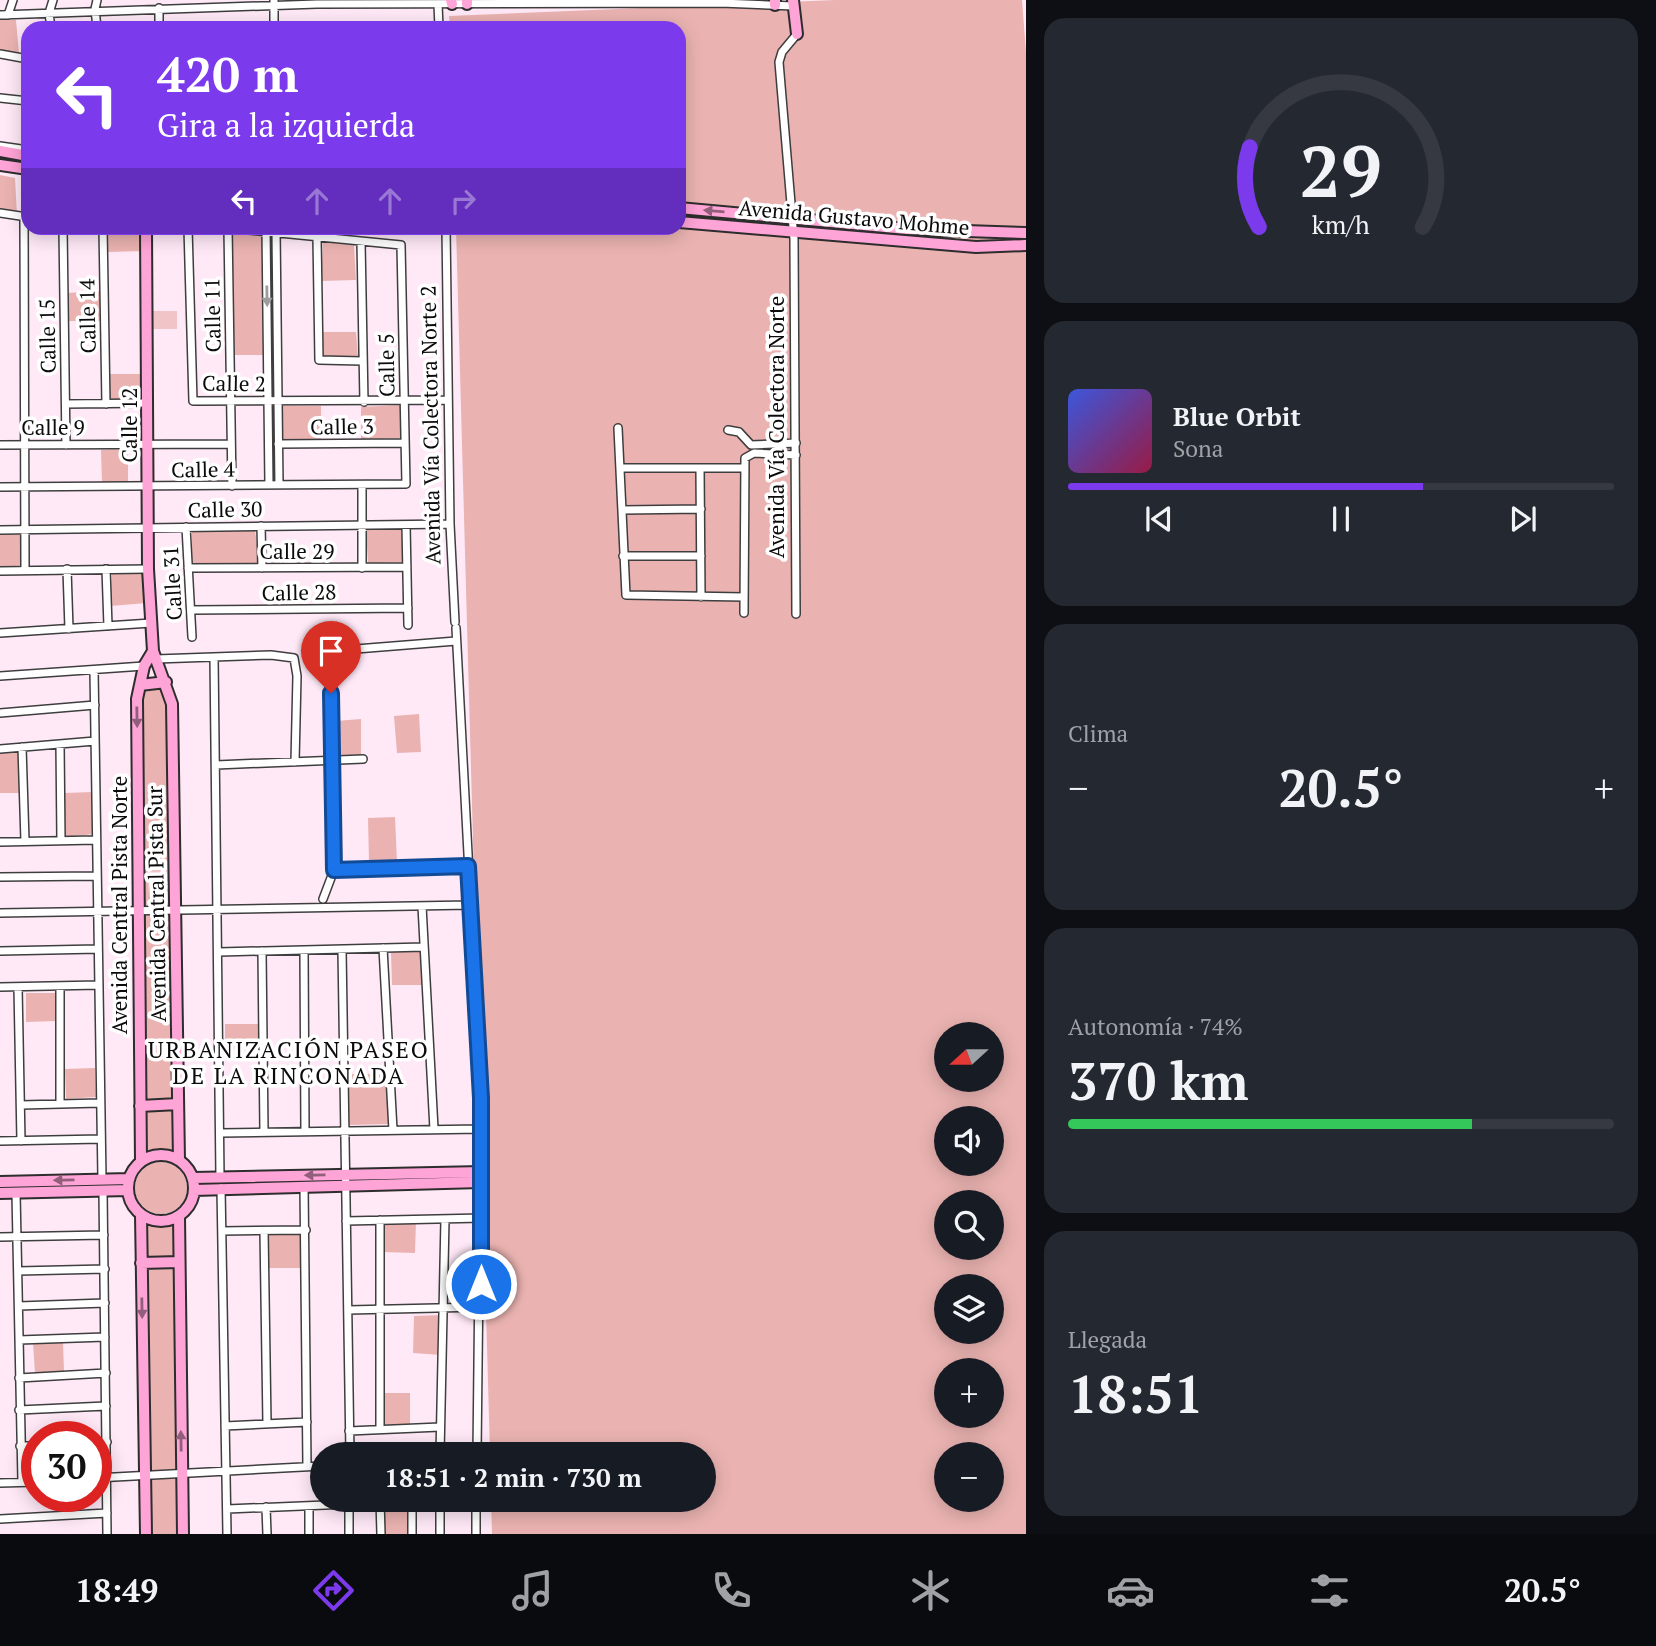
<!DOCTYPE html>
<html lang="es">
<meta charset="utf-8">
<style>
:root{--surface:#171b24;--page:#242831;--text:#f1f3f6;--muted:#9ea1a6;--line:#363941;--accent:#7c3aed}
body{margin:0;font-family:"PT Serif",serif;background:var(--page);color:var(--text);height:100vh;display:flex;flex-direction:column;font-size:26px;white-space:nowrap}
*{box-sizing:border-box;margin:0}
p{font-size:23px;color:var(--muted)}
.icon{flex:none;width:38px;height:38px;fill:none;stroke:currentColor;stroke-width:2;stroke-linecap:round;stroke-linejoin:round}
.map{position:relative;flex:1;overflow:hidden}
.details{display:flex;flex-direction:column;gap:18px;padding:18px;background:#0d0f14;width:630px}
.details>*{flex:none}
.top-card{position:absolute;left:21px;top:21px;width:665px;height:214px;border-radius:21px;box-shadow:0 4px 18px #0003;background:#7c3aed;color:#fff;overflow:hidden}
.needle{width:46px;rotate:249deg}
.tools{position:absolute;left:934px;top:1022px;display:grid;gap:14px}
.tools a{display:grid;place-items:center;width:70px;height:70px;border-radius:50%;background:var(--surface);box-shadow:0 4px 18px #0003;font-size:35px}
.speed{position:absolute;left:21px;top:1421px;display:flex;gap:14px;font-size:35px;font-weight:700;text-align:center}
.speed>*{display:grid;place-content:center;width:91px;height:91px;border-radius:50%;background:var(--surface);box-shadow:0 4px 18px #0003;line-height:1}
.speed .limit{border:10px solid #d22;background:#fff;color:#111}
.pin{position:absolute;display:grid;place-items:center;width:60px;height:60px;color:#fff;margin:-72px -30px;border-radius:50% 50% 50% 0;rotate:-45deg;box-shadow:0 0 7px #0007}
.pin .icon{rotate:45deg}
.me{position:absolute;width:77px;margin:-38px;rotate:0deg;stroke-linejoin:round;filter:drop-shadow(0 0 5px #0008)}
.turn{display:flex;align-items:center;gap:24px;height:147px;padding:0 21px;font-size:32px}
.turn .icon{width:91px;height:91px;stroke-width:2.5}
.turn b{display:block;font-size:49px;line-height:60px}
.lanes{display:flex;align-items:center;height:66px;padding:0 21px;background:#0003;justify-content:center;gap:35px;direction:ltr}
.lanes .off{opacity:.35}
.big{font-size:52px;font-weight:700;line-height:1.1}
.details .widget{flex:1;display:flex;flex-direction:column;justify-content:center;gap:10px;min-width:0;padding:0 24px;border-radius:21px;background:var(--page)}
.details .dial{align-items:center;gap:0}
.dial svg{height:182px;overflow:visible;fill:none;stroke:var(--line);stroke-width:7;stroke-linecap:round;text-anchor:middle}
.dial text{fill:var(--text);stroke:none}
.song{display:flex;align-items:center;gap:21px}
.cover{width:84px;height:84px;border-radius:10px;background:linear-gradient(135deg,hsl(230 70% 55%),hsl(340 70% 35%))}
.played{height:7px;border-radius:4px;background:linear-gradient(90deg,var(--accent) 65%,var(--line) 65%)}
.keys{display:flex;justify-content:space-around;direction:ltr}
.heat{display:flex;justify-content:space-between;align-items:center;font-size:38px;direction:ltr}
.charge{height:10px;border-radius:5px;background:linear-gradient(90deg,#34c759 74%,var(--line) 0)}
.trip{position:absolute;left:310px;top:1442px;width:406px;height:70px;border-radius:35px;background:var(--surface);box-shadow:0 4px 18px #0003;font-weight:700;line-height:70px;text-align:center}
.dock{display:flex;height:112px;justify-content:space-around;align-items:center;background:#090b0e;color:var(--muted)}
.dock .icon{width:49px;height:49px}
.dock .current{color:var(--accent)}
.dock b{font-size:32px;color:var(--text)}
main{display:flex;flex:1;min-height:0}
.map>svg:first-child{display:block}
.green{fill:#eab3b1;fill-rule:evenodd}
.pitch{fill:#f1c4c8}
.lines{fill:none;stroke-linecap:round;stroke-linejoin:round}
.street-casing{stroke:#3e3e3e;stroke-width:10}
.secondary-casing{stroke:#2d2d2d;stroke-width:14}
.street{stroke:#fff;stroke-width:7}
.secondary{stroke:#ffa4d7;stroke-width:10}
.oneway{fill:#915f7b}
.oneway2{fill:#9d9d9d}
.route-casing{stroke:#114b97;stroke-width:18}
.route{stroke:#1a73e8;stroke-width:12}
.labels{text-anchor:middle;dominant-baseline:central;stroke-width:7;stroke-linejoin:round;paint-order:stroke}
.street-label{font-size:21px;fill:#0b0b0b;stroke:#fff}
.neighbourhood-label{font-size:23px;letter-spacing:2px;fill:#0b0b0b;stroke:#fff}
</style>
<main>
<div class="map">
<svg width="1026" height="1534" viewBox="0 0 1026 1534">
<rect width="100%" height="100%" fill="#ffe9f7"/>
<path class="green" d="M835 0H1022L1026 52V1534H492L491 1500H704V1454H490L456 228H679V28H450L449 16ZM947 1034H992V1080H947ZM947 1118H992V1164H947ZM947 1202H992V1248H947ZM947 1286H992V1332H947ZM947 1370H992V1416H947ZM947 1454H992V1500H947Z
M0 20H16L19 54 0 49Z
M0 175 15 178 17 215 0 211Z
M107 228H142V251L107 252Z
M234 232 263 235 264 355H233L231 234Z
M323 242 354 245 356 280 321 281Z
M102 291 101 321H68L67 293Z
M321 332H356L358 356 355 359 323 358Z
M110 374H144V400L109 401Z
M400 405 402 438 361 439V407Z
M283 406H321V440L281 439Z
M128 449V482L102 483 101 450Z
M401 528 404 562 368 563 366 530Z
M255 530 259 561 256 565 192 564V532Z
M21 532 23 565 0 568V533Z
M112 572H144L147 603 110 606Z
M158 683 168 695 172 905 147 908 143 907 139 700 147 686Z
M419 714 421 752 397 753 394 716Z
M361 719V755L336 756V721Z
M19 751 20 793H0V753Z
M93 792 94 834 66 837 64 793Z
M395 817 397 862H369L368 818Z
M143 914 168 915 172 919 173 1100 145 1101Z
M420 951 422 985H392L391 952Z
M26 993H55L56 1021 26 1022Z
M225 1024H258V1049H225Z
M95 1068 96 1097 66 1099 65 1069Z
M349 1074H386L389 1124 349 1125Z
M145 1109H173V1150H145Z
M135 1188a26 26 0 1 1 52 0a26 26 0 1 1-52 0Z
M145 1220 161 1224 175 1220 177 1253 174 1258 149 1259 144 1254Z
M416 1221 415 1253 381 1252V1222Z
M266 1233 300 1234V1268H267Z
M147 1267H173L176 1270 179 1466 174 1470 150 1471Z
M442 1315 441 1355 413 1353 414 1316Z
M63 1342 64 1372 35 1373 33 1343Z
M382 1393H410V1426L382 1427Z
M173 1476 179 1482V1534H148L149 1480Z
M383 1500H414V1534H385Z"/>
<path class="pitch" d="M153 311H177V329H153Z
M148 861H168L167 891H148Z"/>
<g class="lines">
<defs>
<path id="street" d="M438 4 439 28
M0 15 317 4 721 3 794 6
M8 15 13 0
M51 28 49 13 53 0
M97 28 95 9 97 0
M159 28V8
M274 28V1
M0 54 28 59
M0 98 28 101
M0 146 28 150
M0 213 27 217
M24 217 25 570
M63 228 66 445
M103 228 106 404
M188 228 193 401 447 400
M228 228 232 486
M266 228 269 485
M446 228 450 524 455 622
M276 231 279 485
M317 237 319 360 362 361
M361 242 364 402
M66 404 148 403
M618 428 626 595 744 597
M728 430 739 432 751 445 796 443
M278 444 405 443
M0 445 231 444
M621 468H745
M700 468 701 597
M0 487 406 484 401 245 228 228
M622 510 701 509
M406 525 408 625
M261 526 262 568
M186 527 192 637
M0 530 450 524
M623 556H701
M188 568 407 567
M362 568V485
M67 569 69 629
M106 569 108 626
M0 571 148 569
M191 610 408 608
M744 613 745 458 754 453 796 455
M796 614 794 239 779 62 782 52 797 34
M456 628 481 1098 477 1454
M0 633 151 623
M214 657 220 1177
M156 659 271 655 294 658 297 676 295 762
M94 670 102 1179
M0 676 144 666
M0 713 95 705
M60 744 61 840
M22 747 25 841
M0 749 95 741
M216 765 363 759
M0 842 96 840
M334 870 468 866
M0 877 97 876
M323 899 334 870 331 651 456 641
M422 906 434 1129
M0 913 470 905
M383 948 393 1130
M304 950 305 1131
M342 950 350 1454
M0 951 98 949
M262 951 264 1132
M219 952 424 947
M0 987 99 985
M18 987 21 1141
M60 1104V987
M21 1105 100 1103
M221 1133 481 1129
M0 1141 101 1139
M304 1186 307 1466
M221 1188 227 1534
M103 1191 107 1534
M16 1193 22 1482
M380 1220V1429
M346 1221 482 1218
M222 1231 306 1230
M264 1231 267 1424
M0 1237 104 1235
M18 1271 105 1269
M19 1306 105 1303
M348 1310 481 1307
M19 1340 105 1337
M19 1378 106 1373
M19 1410 106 1406
M225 1426 307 1422
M349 1431 440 1427
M96 1443 107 1442
M20 1446H37
M440 1454 445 1219
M96 1478 322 1466
M0 1483 37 1482
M349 1500H373
M380 1500 381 1534
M440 1500V1534
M266 1507 267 1534
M309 1507V1534
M227 1509 349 1504
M0 1519 107 1513
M349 1534V1500
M412 1534V1500
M476 1534V1500"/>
<path id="secondary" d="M451 0 452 4
M467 0V4
M775 0V5
M793 0 797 34
M0 151 28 156
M0 165 28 169
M679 208 907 229 1026 233
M679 222 976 247 1026 245
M146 228 148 569 153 651 172 704 179 1160
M140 685 166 682
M140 1106 178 1104
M128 1188a33 33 0 1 1 66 0a33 33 0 1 1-66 0Z
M141 1161 137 699 144 666 153 651
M193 1178 482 1172
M0 1182 129 1179
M194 1190 481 1182
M0 1193 128 1190
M141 1215 146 1534
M179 1216 183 1534
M141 1263 179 1262"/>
</defs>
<use href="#street" class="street-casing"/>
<use href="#secondary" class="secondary-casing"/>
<use href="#street" class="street"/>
<use href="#secondary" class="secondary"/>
</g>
<defs><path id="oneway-solid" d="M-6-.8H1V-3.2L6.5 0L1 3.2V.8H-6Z" transform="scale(1.75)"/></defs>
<g class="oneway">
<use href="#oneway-solid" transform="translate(714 211) rotate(-175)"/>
<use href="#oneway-solid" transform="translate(137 717) rotate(89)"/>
<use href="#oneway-solid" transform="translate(315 1175) rotate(179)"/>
<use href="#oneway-solid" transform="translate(64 1180) rotate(179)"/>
<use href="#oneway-solid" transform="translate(142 1308) rotate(89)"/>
<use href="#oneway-solid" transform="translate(181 1441) rotate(-91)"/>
</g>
<use class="oneway2" href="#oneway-solid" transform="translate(267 296) rotate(89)"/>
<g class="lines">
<defs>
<path id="route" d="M331 693 334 870 468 866 481 1098V1284"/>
</defs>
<use href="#route" class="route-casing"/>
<use href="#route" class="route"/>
</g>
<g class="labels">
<g class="street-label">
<text transform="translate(854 217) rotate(5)">Avenida Gustavo Mohme</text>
<text transform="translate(212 315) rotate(-91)">Calle 11</text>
<text transform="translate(87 316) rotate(-91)">Calle 14</text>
<text transform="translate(47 336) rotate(-91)">Calle 15</text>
<text transform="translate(386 365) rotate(-91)">Calle 5</text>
<text transform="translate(234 383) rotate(1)">Calle 2</text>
<text transform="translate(129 425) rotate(-90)">Calle 12</text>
<text transform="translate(430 425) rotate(-91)">Avenida Vía Colectora Norte 2</text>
<text transform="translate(342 426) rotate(-1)">Calle 3</text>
<text x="53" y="427">Calle 9</text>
<text transform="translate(776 427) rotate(-90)">Avenida Vía Colectora Norte</text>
<text transform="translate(203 469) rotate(-1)">Calle 4</text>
<text transform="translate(225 509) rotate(-1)">Calle 30</text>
<text x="297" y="551">Calle 29</text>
<text transform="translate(172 583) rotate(-93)">Calle 31</text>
<text transform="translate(299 592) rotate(-1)">Calle 28</text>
<text transform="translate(156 904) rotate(-91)">Avenida Central Pista Sur</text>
<text transform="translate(119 905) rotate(-90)">Avenida Central Pista Norte</text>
</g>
<g class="neighbourhood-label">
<text x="289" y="1049">URBANIZACIÓN PASEO<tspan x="289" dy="26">DE LA RINCONADA</tspan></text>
</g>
</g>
</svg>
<div class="tools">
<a><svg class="needle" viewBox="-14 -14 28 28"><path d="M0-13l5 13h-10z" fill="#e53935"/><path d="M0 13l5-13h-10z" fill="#9ea1a6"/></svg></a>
<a><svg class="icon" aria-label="sound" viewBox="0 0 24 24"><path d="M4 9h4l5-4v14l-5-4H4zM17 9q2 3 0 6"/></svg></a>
<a><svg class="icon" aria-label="search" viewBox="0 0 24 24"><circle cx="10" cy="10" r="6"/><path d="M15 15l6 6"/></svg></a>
<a><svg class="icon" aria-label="layers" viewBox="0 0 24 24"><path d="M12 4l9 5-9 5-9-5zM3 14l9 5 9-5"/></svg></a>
<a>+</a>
<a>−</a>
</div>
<div class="speed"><div class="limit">30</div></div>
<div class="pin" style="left:331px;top:693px;background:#d93025"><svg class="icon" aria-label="arrive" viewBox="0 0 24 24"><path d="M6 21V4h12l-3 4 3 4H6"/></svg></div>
<svg class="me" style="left:481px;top:1284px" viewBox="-20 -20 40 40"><circle r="17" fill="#1a73e8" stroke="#fff" stroke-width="3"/><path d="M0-11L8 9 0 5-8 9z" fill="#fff"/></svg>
<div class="trip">18:51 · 2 min · 730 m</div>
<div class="top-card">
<div class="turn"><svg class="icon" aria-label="left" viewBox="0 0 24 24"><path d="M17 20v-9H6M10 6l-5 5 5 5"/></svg><div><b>420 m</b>Gira a la izquierda</div></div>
<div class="lanes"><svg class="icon" aria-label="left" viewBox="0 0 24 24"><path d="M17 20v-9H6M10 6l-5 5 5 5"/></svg><svg class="icon off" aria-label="ahead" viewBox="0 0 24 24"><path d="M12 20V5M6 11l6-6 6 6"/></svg><svg class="icon off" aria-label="ahead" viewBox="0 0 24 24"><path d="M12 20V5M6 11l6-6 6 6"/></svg><svg class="icon off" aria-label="right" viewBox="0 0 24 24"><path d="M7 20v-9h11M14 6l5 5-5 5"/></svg></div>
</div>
</div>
<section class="details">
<div class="widget dial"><svg viewBox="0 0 100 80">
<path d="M14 69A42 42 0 1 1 86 69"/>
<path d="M14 69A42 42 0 0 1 10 34" stroke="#7c3aed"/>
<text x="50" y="56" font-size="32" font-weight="700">29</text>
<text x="50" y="72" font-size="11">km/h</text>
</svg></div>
<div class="widget">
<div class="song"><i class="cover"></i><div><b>Blue Orbit</b><p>Sona</p></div></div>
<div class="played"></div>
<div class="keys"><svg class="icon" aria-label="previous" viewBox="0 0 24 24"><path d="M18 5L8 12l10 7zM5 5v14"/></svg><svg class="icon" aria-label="pause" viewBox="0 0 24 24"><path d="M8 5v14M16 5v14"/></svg><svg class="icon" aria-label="next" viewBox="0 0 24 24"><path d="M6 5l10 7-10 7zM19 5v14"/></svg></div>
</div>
<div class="widget"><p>Clima</p>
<div class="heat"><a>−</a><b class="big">20.5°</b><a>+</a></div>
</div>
<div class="widget"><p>Autonomía · 74%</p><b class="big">370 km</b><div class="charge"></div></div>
<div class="widget"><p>Llegada</p><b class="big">18:51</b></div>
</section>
</main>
<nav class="dock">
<b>18:49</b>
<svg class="icon current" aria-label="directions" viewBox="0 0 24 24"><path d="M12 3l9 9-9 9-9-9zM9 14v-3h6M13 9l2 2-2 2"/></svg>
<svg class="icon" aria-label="music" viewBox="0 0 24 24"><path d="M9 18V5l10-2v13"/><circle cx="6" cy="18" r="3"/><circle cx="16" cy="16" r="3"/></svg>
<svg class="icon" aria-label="phone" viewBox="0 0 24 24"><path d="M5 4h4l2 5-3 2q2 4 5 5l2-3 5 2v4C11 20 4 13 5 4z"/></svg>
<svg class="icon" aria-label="climate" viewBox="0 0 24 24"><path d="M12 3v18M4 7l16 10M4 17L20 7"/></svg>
<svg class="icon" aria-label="car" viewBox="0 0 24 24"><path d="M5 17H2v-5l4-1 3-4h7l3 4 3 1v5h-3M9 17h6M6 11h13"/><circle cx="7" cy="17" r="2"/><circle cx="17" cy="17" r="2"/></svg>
<svg class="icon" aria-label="filters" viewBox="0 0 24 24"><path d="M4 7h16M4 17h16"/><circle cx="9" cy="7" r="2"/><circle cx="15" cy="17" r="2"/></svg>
<b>20.5°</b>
</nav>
